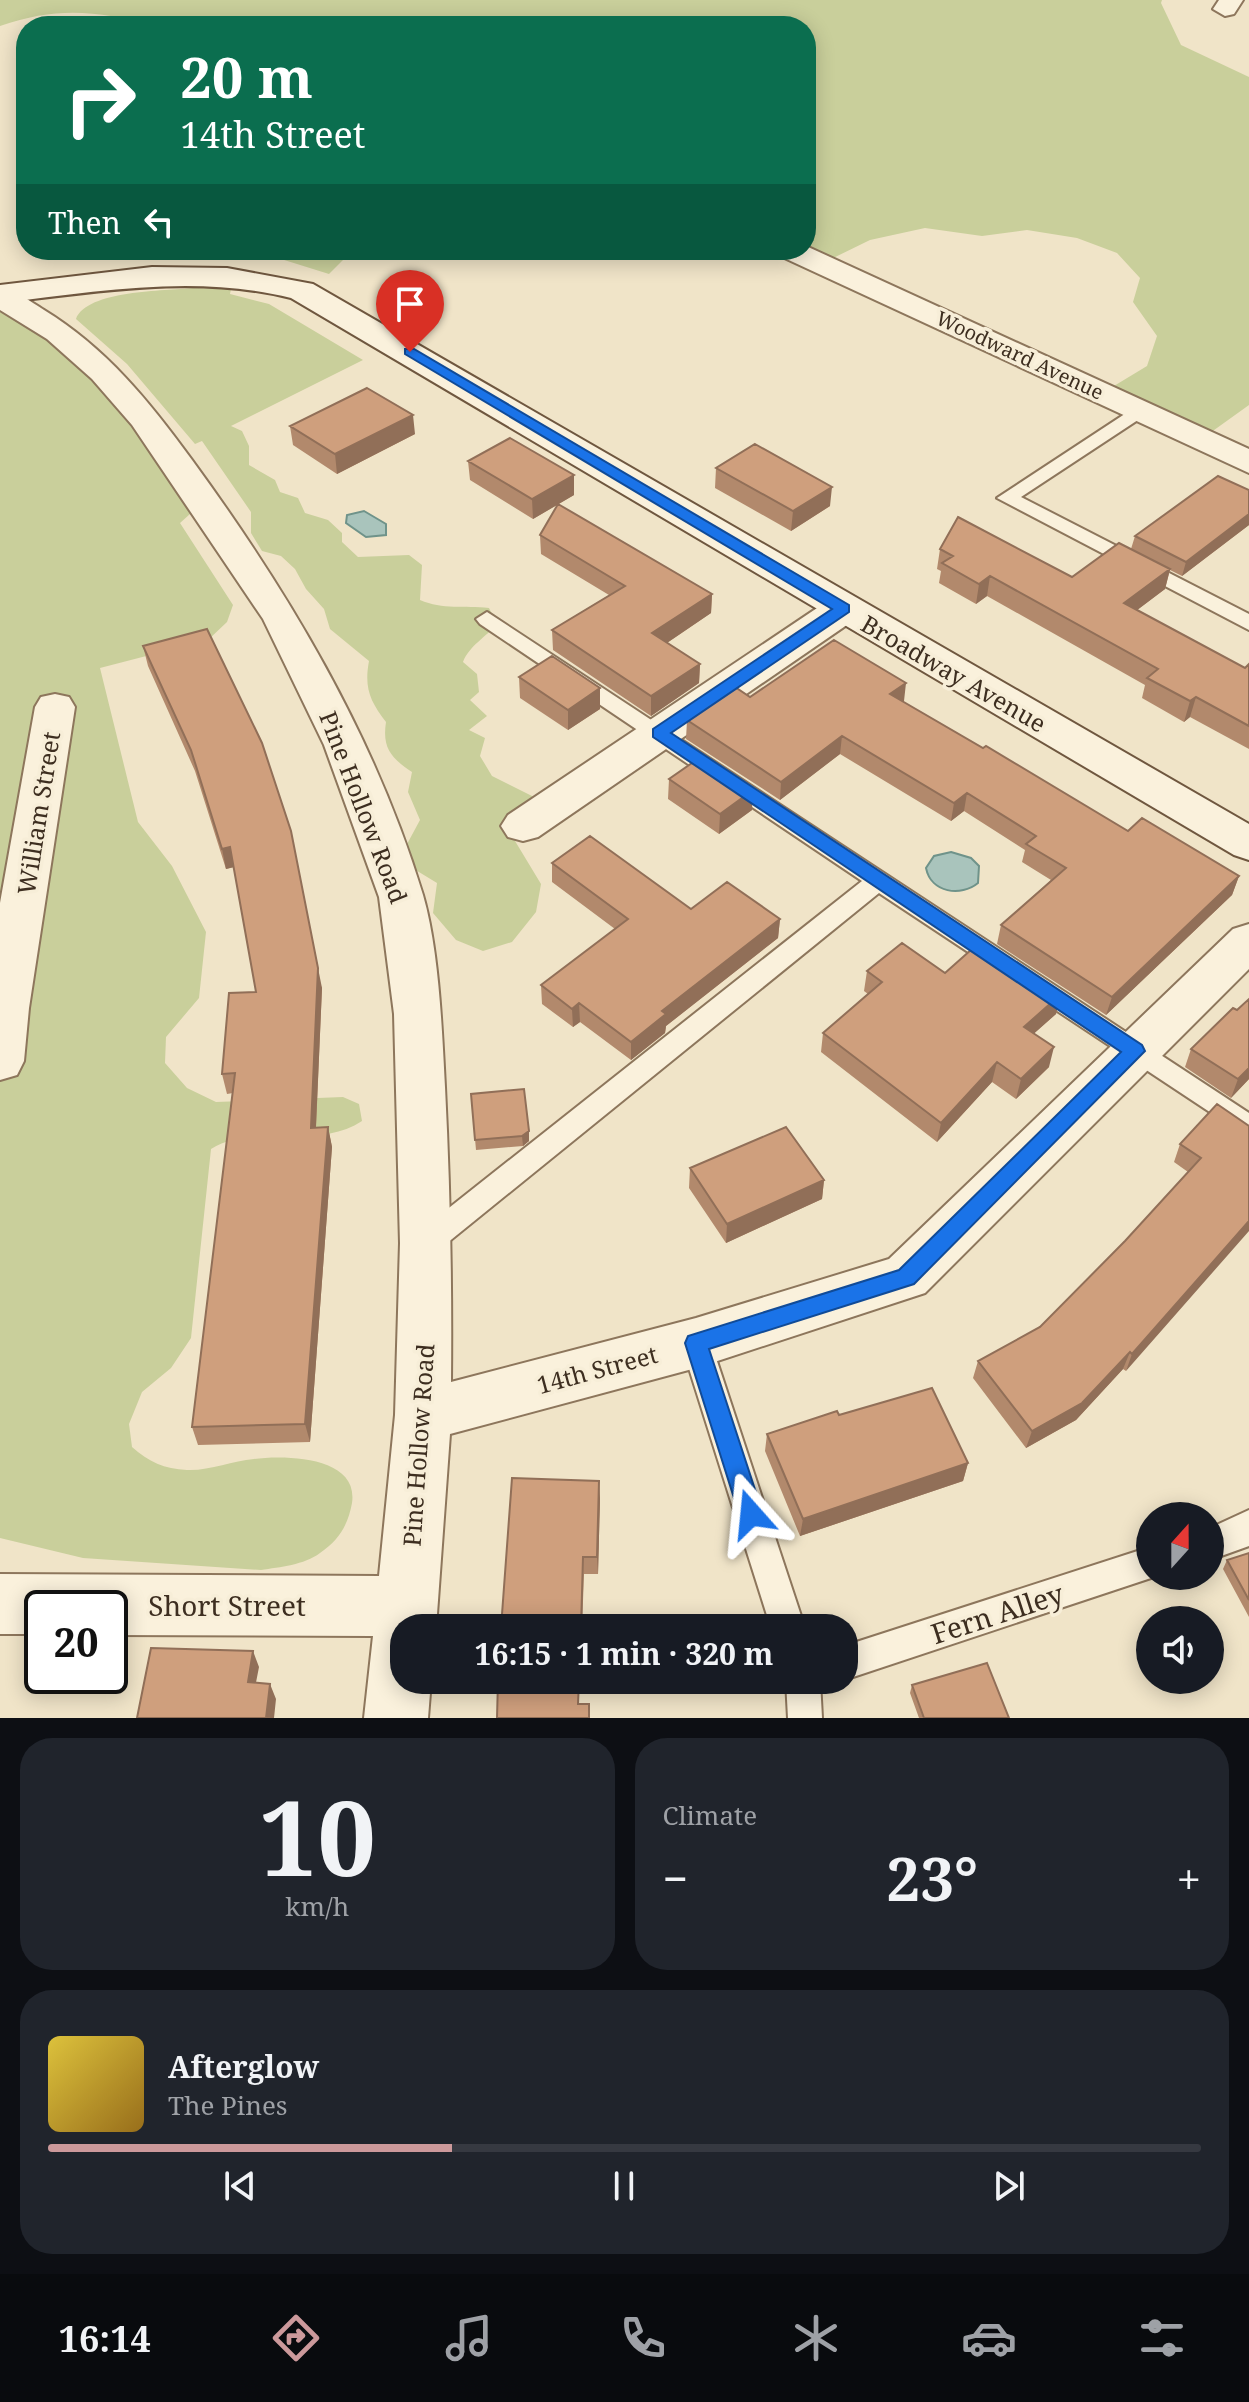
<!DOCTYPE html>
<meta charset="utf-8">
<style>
:root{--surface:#171b24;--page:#20242c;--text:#f1f3f6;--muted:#9ea1a6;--line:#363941;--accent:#cc999b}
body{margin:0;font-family:"Noto Serif",serif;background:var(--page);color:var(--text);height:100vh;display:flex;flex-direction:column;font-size:30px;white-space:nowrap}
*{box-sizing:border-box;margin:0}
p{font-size:26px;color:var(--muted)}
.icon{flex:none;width:44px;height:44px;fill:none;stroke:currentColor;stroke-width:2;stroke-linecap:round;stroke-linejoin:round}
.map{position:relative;height:1718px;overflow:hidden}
.side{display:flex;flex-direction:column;gap:20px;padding:20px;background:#0d0f14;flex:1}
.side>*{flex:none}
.banner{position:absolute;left:16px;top:16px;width:800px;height:244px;border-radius:32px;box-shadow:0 4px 20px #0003;background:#0b6e4f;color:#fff;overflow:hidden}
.needle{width:52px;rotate:21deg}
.buttons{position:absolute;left:1136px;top:1502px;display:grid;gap:16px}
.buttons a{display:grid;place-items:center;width:88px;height:88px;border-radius:50%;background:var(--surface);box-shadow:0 4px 20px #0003;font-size:40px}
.speed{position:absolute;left:24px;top:1590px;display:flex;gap:16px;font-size:40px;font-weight:700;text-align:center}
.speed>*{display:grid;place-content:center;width:104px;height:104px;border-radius:50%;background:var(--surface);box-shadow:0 4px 20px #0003;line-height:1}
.speed .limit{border:4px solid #111;border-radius:12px;background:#fff;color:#111}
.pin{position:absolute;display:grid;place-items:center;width:68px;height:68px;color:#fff;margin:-82px -34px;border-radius:50% 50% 50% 0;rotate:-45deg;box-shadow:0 0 8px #0007}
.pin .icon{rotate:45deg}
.me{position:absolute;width:88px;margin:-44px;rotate:342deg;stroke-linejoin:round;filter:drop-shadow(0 0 6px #0008)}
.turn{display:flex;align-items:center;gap:28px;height:168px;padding:0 32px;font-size:36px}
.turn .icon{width:104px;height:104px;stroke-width:2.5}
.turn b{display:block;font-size:56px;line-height:68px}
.then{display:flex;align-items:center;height:76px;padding:0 32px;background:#0003;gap:16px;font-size:30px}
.big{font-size:60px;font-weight:700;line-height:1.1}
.side .widget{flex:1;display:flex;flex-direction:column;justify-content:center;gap:12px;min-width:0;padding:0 28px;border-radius:32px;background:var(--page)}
.side .dial{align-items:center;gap:0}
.dial b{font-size:104px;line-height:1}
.song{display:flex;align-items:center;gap:24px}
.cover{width:96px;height:96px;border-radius:12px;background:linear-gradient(135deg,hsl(50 70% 55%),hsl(40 70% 35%))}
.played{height:8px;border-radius:4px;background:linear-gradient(90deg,var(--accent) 35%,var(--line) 35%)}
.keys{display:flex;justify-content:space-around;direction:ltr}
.heat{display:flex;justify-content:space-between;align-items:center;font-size:44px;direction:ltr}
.side .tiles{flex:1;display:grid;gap:20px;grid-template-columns:1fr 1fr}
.widget:last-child{grid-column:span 2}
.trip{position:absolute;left:390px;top:1614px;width:468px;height:80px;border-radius:32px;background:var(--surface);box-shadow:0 4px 20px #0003;font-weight:700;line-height:80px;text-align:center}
.dock{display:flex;height:128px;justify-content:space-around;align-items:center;background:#090b0e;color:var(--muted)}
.dock .icon{width:56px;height:56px}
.dock .active{color:var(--accent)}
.dock b{font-size:36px;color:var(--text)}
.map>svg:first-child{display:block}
.green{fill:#c9cf9b}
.water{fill:#a9c4bc;stroke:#6f938a;stroke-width:2}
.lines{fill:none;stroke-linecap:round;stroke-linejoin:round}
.lane-casing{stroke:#8d765c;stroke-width:4}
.street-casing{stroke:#8d765c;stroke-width:4}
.secondary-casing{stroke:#6f573f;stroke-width:4}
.lane{fill:#faf1dc;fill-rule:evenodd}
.street{fill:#faf1dc;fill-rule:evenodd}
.secondary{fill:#faf1dc;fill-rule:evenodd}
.wall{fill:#b2896c}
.shaded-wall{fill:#916f58}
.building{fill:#cf9f7d;stroke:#916f58;stroke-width:2}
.route{fill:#1a73e8;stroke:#114b97;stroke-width:2}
.labels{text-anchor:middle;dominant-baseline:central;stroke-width:7;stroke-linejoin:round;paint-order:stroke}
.far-street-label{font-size:20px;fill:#3d2e20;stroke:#f7eed8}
.street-label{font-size:24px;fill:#3d2e20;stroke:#f7eed8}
.near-street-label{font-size:28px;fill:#3d2e20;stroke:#f7eed8}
</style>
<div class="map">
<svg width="1249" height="1718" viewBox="0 0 1249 1718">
<rect width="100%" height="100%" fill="#f0e4c8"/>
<path class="green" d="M0 0H1162L1161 3 1181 45 1249 77V405L1203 438 1104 392 1147 366 1157 336 1133 302 1140 278 1117 253 1077 238 1027 230 982 236 925 228 870 240 825 262 806 250V26H156C97 11 59 6 0 26Z
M208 250H323L345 258 329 274 281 259Z
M193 288 231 289 230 294 269 304 363 360 231 426 242 431 249 446V465L275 480 280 492 298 498 305 513 328 520 342 533V542L358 557 409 555 422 565 420 600C443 610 464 605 489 608L497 624C486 637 469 646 463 662L477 674 479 692 470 700 487 716 469 730 485 738 480 756 492 776 532 796 534 809 512 836 541 884 536 912 512 942 483 951 456 940 433 913 437 883 414 869 406 846 420 820 408 792 412 772C391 758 382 748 386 722 370 701 364 688 369 661L330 629 324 609 306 589 295 569 281 556 262 551 251 533V512L202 441 195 444 127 364 76 319C87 290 165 291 193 288Z
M0 300 101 374 193 503 190 514 180 523 233 605 227 622 208 640 100 668 138 822 172 866 206 932 199 998 166 1037 165 1063 187 1088 216 1102 343 1097 359 1104 362 1121C317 1151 256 1121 211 1149L191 1338 171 1368 142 1392 129 1424 132 1447C149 1462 164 1469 187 1470 209 1471 232 1461 254 1459 285 1455 359 1456 352 1503 348 1525 339 1540 320 1553 304 1565 280 1567 261 1570L83 1558 0 1538Z"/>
<path class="water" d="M364 511 386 524V535L366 537 346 523 347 515Z
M951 852 971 858 979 866 978 883C961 897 931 893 926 868L934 856Z"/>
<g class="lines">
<defs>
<path id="lane" d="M1140 404 1147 406V414L1021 497 1249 614V630L997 498Z
M487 612 1249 1113V1138L879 893 436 1252 426 1255 416 1252 412 1243 416 1234 862 881 480 624 476 619Z
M696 1330 707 1334 711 1343 805 1628H771L681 1343 685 1334Z
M1249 1510V1546L1210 1560V1528Z
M1150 1547V1576H1157L844 1680V1646Z
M786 1680H820L822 1718H788Z"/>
<path id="street" d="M1219 0H1243L1234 14 1225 16 1213 9Z
M806 246 1249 449V473L780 256 776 250H806Z
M0 287C16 291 30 301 44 310 106 348 150 402 192 460 290 594 374 735 423 895 439 950 442 1030 445 1087 450 1186 452 1283 451 1382L696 1318 889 1259 1233 929 1249 924V969L925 1293 696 1368 450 1434 436 1628H404V1680H431L428 1718H364L373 1636 110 1635V1608H42V1634H0V1574L379 1576 395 1415 400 1243 394 1014 379 897 324 745 263 619 132 425 92 379 47 339 0 310Z
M843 597 857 600 862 609 857 618 538 837 523 841 508 837 501 826 508 815 829 600Z
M55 694 69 697 75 707 29 1008 24 1061 17 1075 0 1080V903L35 707 41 697Z"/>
<path id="secondary" d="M152 267 227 268 313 284 1249 824V860L1234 855 291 298C194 274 97 292 0 303V285Z"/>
</defs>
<use href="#lane" class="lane-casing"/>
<use href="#street" class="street-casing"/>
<use href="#secondary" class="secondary-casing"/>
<use href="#lane" class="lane"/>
<use href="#street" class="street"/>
<use href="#secondary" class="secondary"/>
</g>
<path class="wall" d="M317 250H340L336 254Z
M290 426 415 434 337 474 293 445Z
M468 461 574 495 533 519 470 480Z
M716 468 830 506 791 531 715 488Z
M1249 490V525L1182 576 1170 570 1165 589 1137 610 1245 668 1249 664V749L1190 717 1184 722 1142 698 1145 685 987 596 976 604 939 583 941 571 937 569 940 549 1072 577 1131 549 1135 536Z
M540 535 712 594 711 613 667 643 700 664 699 683 651 716 553 650 552 630 609 595 541 554Z
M143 646 322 988 316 1128 328 1127 332 1147 310 1442 198 1445 192 1427 233 1093 227 1094 222 1074 256 992 234 867 226 869 195 771 148 666Z
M519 677 600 709 568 730 520 698Z
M750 697 904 701 903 702 983 748 1128 831 1239 876 1232 895 1106 1015 997 944 1001 925 1051 880 1022 862 1025 850 964 811 951 821 840 754 780 800 686 739 687 720Z
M669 779 752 810 719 834 668 799Z
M552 863 691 909 780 919 778 938 666 1026 665 1033 631 1060 580 1022 573 1027 542 1004 541 985 615 929 552 882Z
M867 971 945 973 1061 994 1056 1014 1034 1033 1049 1067 1016 1099 992 1082 937 1142 821 1052 823 1033 868 994 864 991Z
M1237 1010 1249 1079 1231 1098 1185 1067 1191 1049Z
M471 1094 529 1131V1141L523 1146 476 1150Z
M1249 1126 1126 1371 1123 1369 1076 1420 1026 1448 973 1378 978 1361 1040 1327 1125 1241 1188 1172 1174 1162 1180 1144Z
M690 1168 824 1180 822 1199 726 1243 689 1188Z
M839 1415 968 1463 963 1481 800 1536 765 1451 767 1434Z
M600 1498 598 1574H584L582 1628H501Z
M1249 1553V1617L1223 1569 1227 1560Z
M912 1685 1009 1718H919L910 1693Z"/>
<path class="shaded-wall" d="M413 415 415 434 337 474 335 454Z
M574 475V495L533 519 532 499Z
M832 487 830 506 791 531 793 511Z
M1249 514V525L1182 576 1186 562Z
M1170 569 1165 589 1120 623 1124 603Z
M990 576 987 596 976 604 979 584Z
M712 594 711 613 652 653V633Z
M700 664 699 683 651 716V696Z
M906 683 904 701 888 713 890 694Z
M600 688V709L568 730V710Z
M1196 697 1190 717 1184 722 1190 701Z
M842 736 840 754 780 800 781 782Z
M753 790 752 810 719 834 720 814Z
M967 793 964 811 951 821 954 803Z
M230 847 234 867 226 869 222 849Z
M1239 876 1232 895 1106 1015 1112 997Z
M780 919 778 938 666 1026 665 1033 631 1060V1042L662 1011Z
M318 968 322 988 315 1147 311 1128Z
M1061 994 1056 1014 1019 1047 1024 1027Z
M579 1003 580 1022 573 1027 572 1009Z
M1054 1047 1049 1067 1016 1099 1021 1079Z
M997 1062 992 1082 937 1142 941 1123Z
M1249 1068V1079L1231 1098 1238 1079Z
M328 1127 332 1147 310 1442 305 1424Z
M529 1131V1141L523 1146 522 1136Z
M824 1180 822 1199 726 1243 727 1224Z
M1249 1221V1231L1126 1371 1132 1354Z
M1130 1352 1123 1369 1076 1420 1026 1448 1032 1431Z
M968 1463 963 1481 800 1536 803 1519Z
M599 1481 600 1498 598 1574 597 1557Z
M253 1651 259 1667 253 1698 248 1682Z
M270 1684 276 1699 274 1718H266Z"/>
<path class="building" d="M367 388 413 415 335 454 290 426Z
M510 438 574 475 532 499 468 461Z
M755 444 832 487 793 511 716 468Z
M1218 476 1249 490V514L1186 562 1135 536Z
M558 504 712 594 652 633 700 664 651 696 552 630 625 586 540 535Z
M958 517 1072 577 1119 543 1170 569 1124 603 1245 668 1249 664V726L1196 697 1190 701 1147 678 1158 669 990 576 979 584 942 563 953 556 940 549Z
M207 629 262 743 291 831 318 968 311 1128 328 1127 305 1424 192 1427 235 1073 222 1074 229 993 256 992 230 847 222 849 191 750 143 646Z
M834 640 906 683 890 694 983 748 986 746 1128 831 1142 818 1239 876 1112 997 1001 925 1066 868 1026 844 1036 836 967 793 954 803 842 736 781 782 687 720 735 687 750 697Z
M552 656 600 688 568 710 519 677Z
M702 756 753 790 720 814 669 779Z
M590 836 691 909 727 882 780 919 662 1011 666 1014 631 1042 579 1003 572 1009 541 985 628 919 552 863Z
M981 941 1061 994 1024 1027 1054 1047 1021 1079 997 1062 941 1123 823 1033 882 982 867 971 902 943 945 973Z
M1249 999V1068L1238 1079 1191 1049 1233 1008 1237 1010Z
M524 1089 529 1131 522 1136 475 1140 471 1094Z
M1217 1104 1249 1126V1221L1132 1354 1130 1352 1082 1403 1032 1431 978 1361 1040 1327 1125 1241 1201 1158 1180 1144Z
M786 1127 824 1180 727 1224 690 1168Z
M932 1388 968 1463 803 1519 767 1434 837 1411 839 1415Z
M512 1478 599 1481 597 1557H583L581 1628H501Z
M1249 1553V1600L1227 1560Z
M151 1648 253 1651 248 1682 270 1684 266 1718H137Z
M987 1663 1009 1718H924L912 1685Z
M498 1680H579L578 1704H589V1718H497Z"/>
<path class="route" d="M405 349H414L849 605V612L671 733 1142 1045 1145 1051 914 1284 709 1349 763 1514 760 1522 751 1526 742 1522 739 1514 685 1343 688 1336 899 1270 1121 1052 653 737V729L832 609 405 354Z"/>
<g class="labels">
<g class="far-street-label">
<text transform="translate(1020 355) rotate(25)">Woodward Avenue</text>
</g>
<g class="street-label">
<text transform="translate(954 673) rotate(30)">Broadway Avenue</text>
<text transform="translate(364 807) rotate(69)">Pine Hollow Road</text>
<text transform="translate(38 813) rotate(-81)">William Street</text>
<text transform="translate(597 1369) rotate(-15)">14th Street</text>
<text transform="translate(418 1445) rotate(-86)">Pine Hollow Road</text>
</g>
<g class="near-street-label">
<text x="227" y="1605">Short Street</text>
<text transform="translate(997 1613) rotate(-18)">Fern Alley</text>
</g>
</g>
</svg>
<div class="buttons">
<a><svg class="needle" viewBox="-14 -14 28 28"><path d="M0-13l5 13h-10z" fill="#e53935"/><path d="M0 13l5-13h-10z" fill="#9ea1a6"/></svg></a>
<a><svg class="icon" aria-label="sound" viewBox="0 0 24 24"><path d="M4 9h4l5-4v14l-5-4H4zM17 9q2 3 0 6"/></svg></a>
</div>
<div class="speed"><div class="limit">20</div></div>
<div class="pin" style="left:410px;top:352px;background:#d93025"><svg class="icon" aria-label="arrive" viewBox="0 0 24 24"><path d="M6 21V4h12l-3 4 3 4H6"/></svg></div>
<svg class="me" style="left:751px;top:1514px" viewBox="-20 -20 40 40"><path d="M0-17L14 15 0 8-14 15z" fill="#1a73e8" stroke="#fff" stroke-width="4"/></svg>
<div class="trip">16:15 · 1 min · 320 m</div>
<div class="banner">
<div class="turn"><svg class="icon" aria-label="right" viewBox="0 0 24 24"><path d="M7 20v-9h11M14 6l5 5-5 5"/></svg><div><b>20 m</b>14th Street</div></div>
<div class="then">Then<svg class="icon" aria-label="left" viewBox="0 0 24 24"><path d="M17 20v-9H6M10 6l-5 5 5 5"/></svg></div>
</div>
</div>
<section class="side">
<div class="tiles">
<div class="widget dial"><b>10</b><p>km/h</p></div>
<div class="widget"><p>Climate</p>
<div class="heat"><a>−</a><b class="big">23°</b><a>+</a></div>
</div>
<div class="widget">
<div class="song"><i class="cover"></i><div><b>Afterglow</b><p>The Pines</p></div></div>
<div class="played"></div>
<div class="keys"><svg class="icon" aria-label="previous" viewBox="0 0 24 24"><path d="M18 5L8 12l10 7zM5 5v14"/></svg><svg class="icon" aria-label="pause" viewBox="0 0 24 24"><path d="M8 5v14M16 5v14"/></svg><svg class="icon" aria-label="next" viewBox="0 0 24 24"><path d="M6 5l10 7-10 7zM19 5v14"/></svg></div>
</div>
</div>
</section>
<nav class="dock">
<b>16:14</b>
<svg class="icon active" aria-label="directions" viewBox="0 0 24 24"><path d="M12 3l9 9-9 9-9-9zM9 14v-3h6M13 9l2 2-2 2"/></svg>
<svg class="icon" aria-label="music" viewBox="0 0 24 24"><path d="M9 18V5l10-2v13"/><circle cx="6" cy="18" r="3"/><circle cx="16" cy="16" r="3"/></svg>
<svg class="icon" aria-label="phone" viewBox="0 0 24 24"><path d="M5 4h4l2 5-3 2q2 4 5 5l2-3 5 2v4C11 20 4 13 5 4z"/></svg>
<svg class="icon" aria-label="climate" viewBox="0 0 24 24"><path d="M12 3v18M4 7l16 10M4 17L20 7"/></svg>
<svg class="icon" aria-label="car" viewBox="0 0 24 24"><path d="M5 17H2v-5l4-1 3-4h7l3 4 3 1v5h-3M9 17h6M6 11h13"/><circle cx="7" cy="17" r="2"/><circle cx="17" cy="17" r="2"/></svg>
<svg class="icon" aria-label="filters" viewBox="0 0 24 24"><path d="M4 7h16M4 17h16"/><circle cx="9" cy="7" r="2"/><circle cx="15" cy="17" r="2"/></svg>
</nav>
